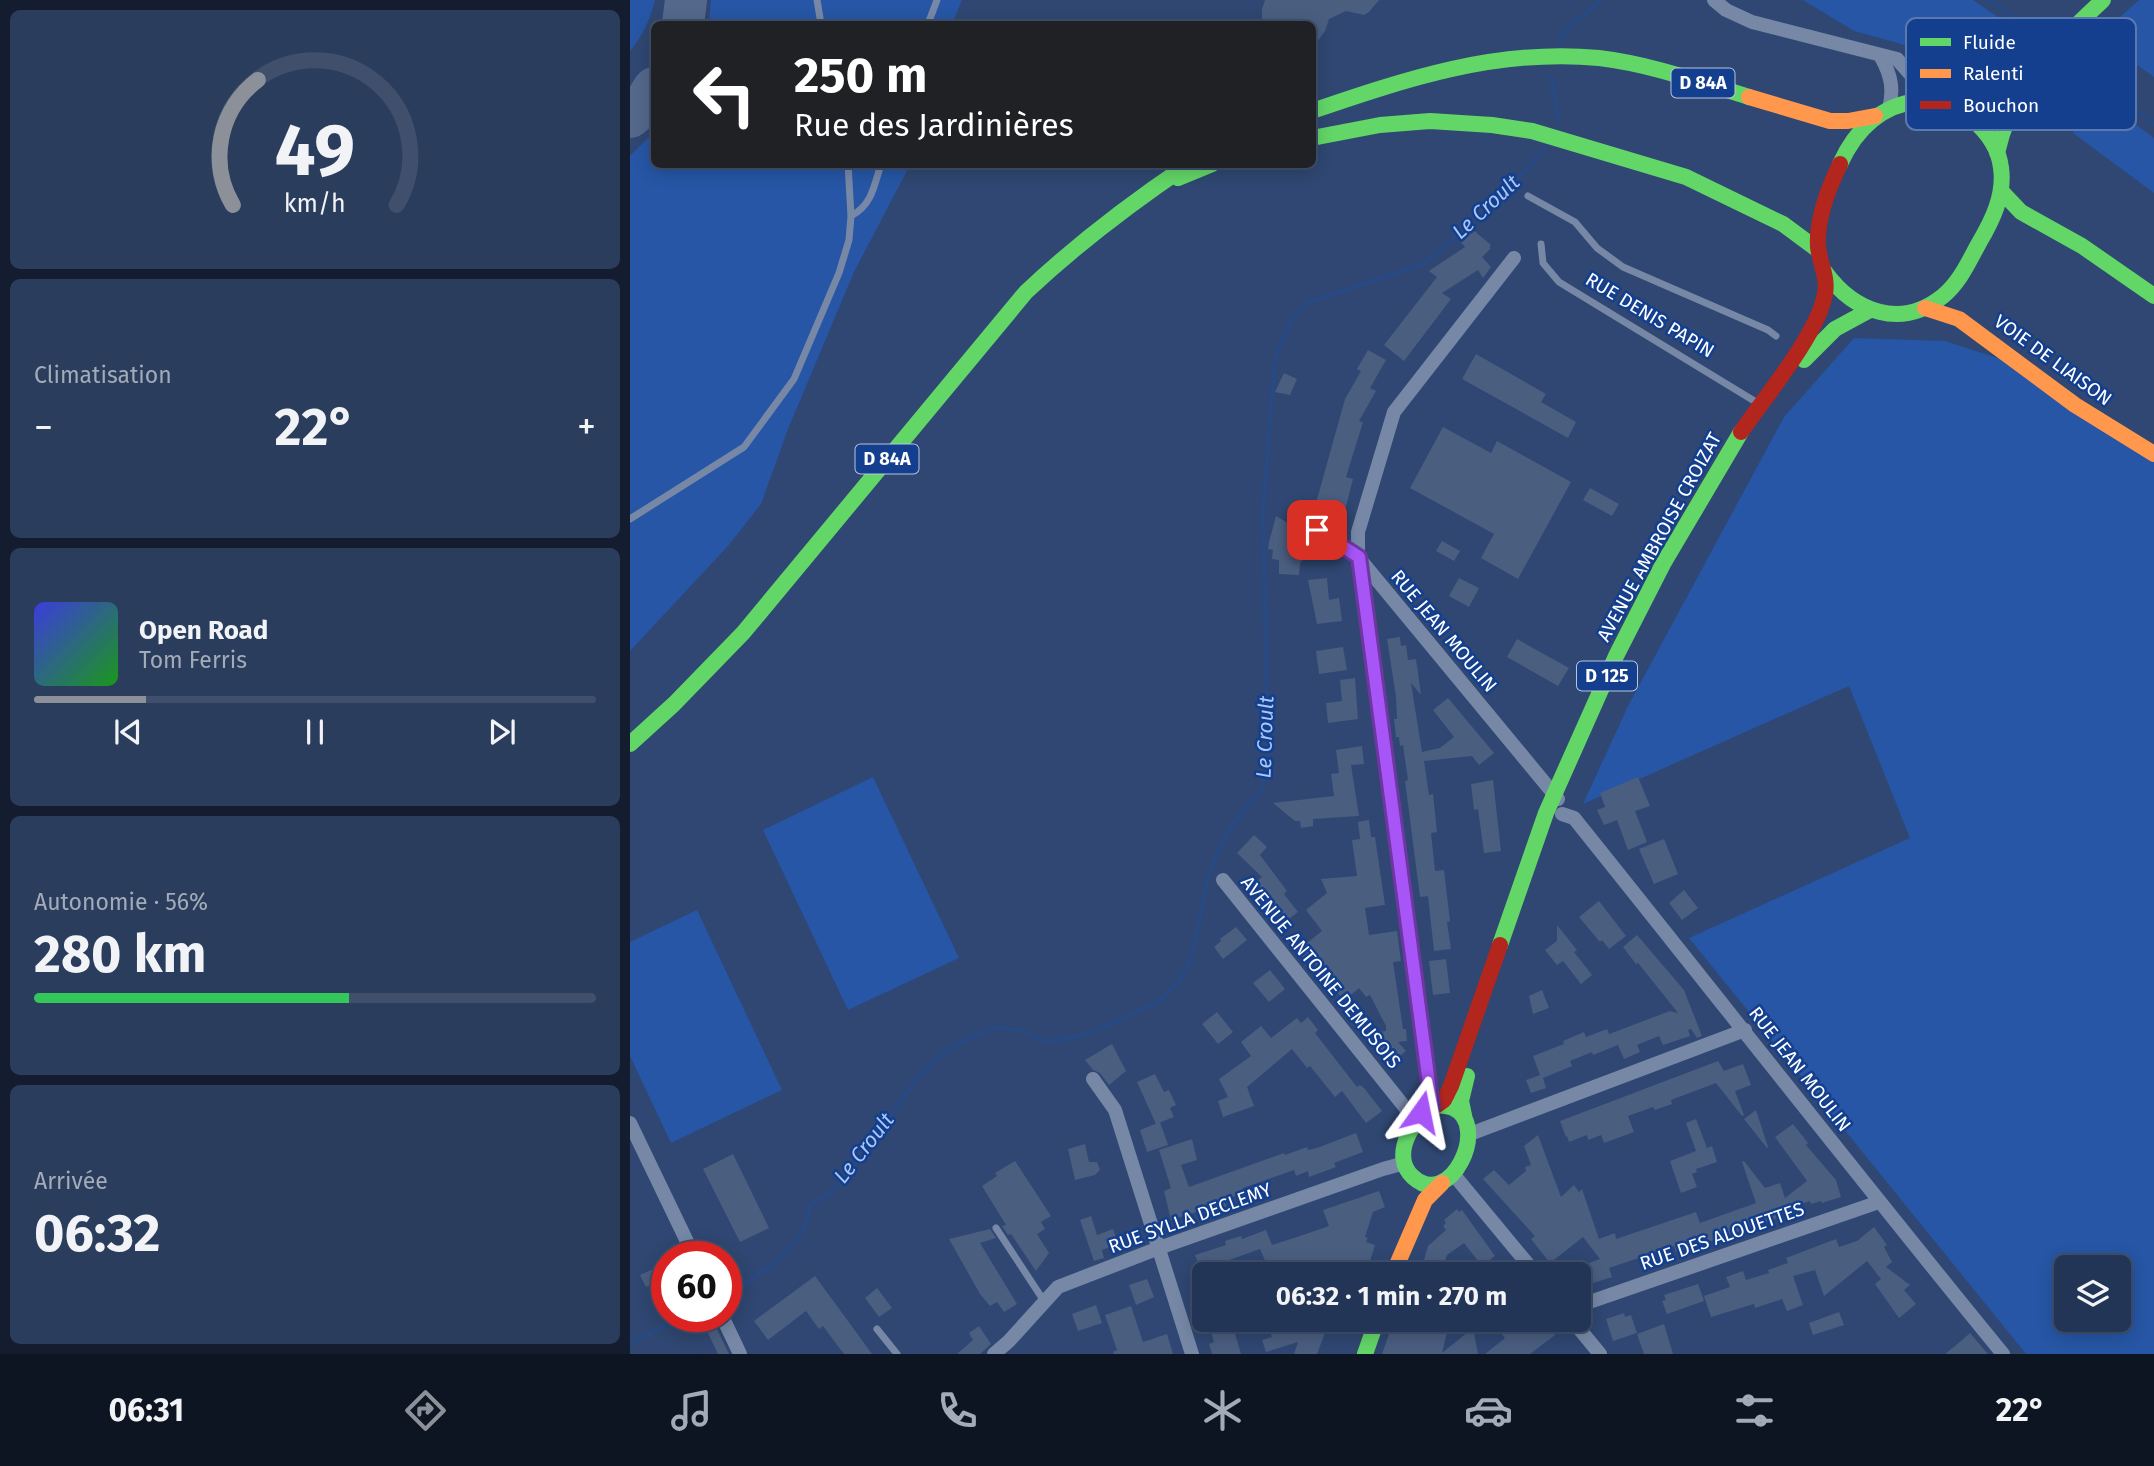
<!DOCTYPE html>
<html lang="fr">
<meta charset="utf-8">
<style>
:root{--surface:#233556;--page:#2b3d5c;--text:#f1f3f6;--muted:#a3abb9;--line:#40506c;--accent:#8c9099}
body{margin:0;font-family:"Fira Sans",sans-serif;background:var(--page);color:var(--text);height:100vh;display:flex;flex-direction:column;font-size:26px;white-space:nowrap}
*{box-sizing:border-box;margin:0}
p{font-size:23px;color:var(--muted)}
.icon{flex:none;width:38px;height:38px;fill:none;stroke:currentColor;stroke-width:2;stroke-linecap:round;stroke-linejoin:round}
.map{position:relative;flex:1;overflow:hidden}
.sheet{display:flex;flex-direction:column;gap:10px;padding:10px;background:#131d2f;width:630px}
.sheet>*{flex:none}
.guide{position:absolute;left:21px;top:21px;width:665px;height:147px;border-radius:10px;box-shadow:0 4px 18px #0003,0 0 0 2px var(--line);background:#202124;color:#fff;overflow:hidden}
.fabs{position:absolute;left:1424px;top:1255px;display:grid;gap:14px}
.fabs a{display:grid;place-items:center;width:77px;height:77px;border-radius:10px;background:var(--surface);box-shadow:0 4px 18px #0003,0 0 0 2px var(--line);font-size:35px}
.speed{position:absolute;left:21px;top:1241px;display:flex;gap:14px;font-size:35px;font-weight:700;text-align:center}
.speed>*{display:grid;place-content:center;width:91px;height:91px;border-radius:50%;background:var(--surface);box-shadow:0 4px 18px #0003,0 0 0 2px var(--line);line-height:1}
.speed .limit{border:10px solid #d22;background:#fff;color:#111}
.pin{position:absolute;display:grid;place-items:center;width:60px;height:60px;color:#fff;margin:-30px;border-radius:14px;box-shadow:0 4px 10px #0006}
.me{position:absolute;width:77px;margin:-38px;rotate:12deg;stroke-linejoin:round;filter:drop-shadow(0 0 5px #0008)}
.turn{display:flex;align-items:center;gap:24px;height:147px;padding:0 28px;font-size:32px}
.turn .icon{width:91px;height:91px;stroke-width:2.5}
.turn b{display:block;font-size:49px;line-height:60px}
.big{font-size:52px;font-weight:700;line-height:1.1}
.sheet .widget{flex:1;display:flex;flex-direction:column;justify-content:center;gap:10px;min-width:0;padding:0 24px;border-radius:10px;background:var(--page)}
.sheet .dial{align-items:center;gap:0}
.dial svg{height:182px;overflow:visible;fill:none;stroke:var(--line);stroke-width:7;stroke-linecap:round;text-anchor:middle}
.dial text{fill:var(--text);stroke:none}
.song{display:flex;align-items:center;gap:21px}
.cover{width:84px;height:84px;border-radius:10px;background:linear-gradient(135deg,hsl(240 70% 55%),hsl(120 70% 35%))}
.played{height:7px;border-radius:4px;background:linear-gradient(90deg,var(--accent) 20%,var(--line) 20%)}
.keys{display:flex;justify-content:space-around;direction:ltr}
.heat{display:flex;justify-content:space-between;align-items:center;font-size:38px;direction:ltr}
.charge{height:10px;border-radius:5px;background:linear-gradient(90deg,#34c759 56%,var(--line) 0)}
.trip{position:absolute;left:562px;top:1262px;width:399px;height:70px;border-radius:10px;background:var(--surface);box-shadow:0 4px 18px #0003,0 0 0 2px var(--line);font-weight:700;line-height:70px;text-align:center}
.tab-bar{display:flex;height:112px;justify-content:space-around;align-items:center;background:#0e1522;color:var(--muted)}
.tab-bar .icon{width:49px;height:49px}
.tab-bar .active{color:var(--accent)}
.tab-bar b{font-size:32px;color:var(--text)}
main{display:flex;flex:1;min-height:0}
.map>svg:first-child{display:block}
.green{fill:#2656a5;fill-rule:evenodd}
.lines{fill:none;stroke-linecap:round;stroke-linejoin:round}
.stream{stroke:#294982;stroke-width:4.5}
.taxiway{stroke:#54688c;stroke-width:42}
.building{fill:#4a5e80}
.lane{stroke:#7688a6;stroke-width:7}
.street{stroke:#7688a6;stroke-width:14}
.fast{stroke:#63d668;stroke-width:16}
.slow{stroke:#ff974d;stroke-width:16}
.jam{stroke:#b3261e;stroke-width:16}
.route-casing{stroke:#6d37a1;stroke-width:18}
.route{stroke:#a855f7;stroke-width:12}
.labels{text-anchor:middle;dominant-baseline:central;stroke-width:5;stroke-linejoin:round;paint-order:stroke}
.shield{fill:#133f8e;stroke:#b8c5dd;stroke-width:2}
.shield-label{font-size:18px;font-weight:bold;fill:#fff}
.street-label{font-size:19px;fill:#fff;stroke:#133f8e}
.water-label{font-size:21px;font-style:italic;fill:#a9c7f8;stroke:#133f8e}
.key{fill:#133f8e;stroke:#5a79b0;stroke-width:2}
.key-label{font-size:19px;fill:#fff}
</style>
<main>
<section class="sheet">
<div class="widget dial"><svg viewBox="0 0 100 80">
<path d="M14 69A42 42 0 1 1 86 69"/>
<path d="M14 69A42 42 0 0 1 25 14" stroke="#8c9099"/>
<text x="50" y="56" font-size="32" font-weight="700">49</text>
<text x="50" y="72" font-size="11">km/h</text>
</svg></div>
<div class="widget"><p>Climatisation</p>
<div class="heat"><a>−</a><b class="big">22°</b><a>+</a></div>
</div>
<div class="widget">
<div class="song"><i class="cover"></i><div><b>Open Road</b><p>Tom Ferris</p></div></div>
<div class="played"></div>
<div class="keys"><svg class="icon" aria-label="previous" viewBox="0 0 24 24"><path d="M18 5L8 12l10 7zM5 5v14"/></svg><svg class="icon" aria-label="pause" viewBox="0 0 24 24"><path d="M8 5v14M16 5v14"/></svg><svg class="icon" aria-label="next" viewBox="0 0 24 24"><path d="M6 5l10 7-10 7zM19 5v14"/></svg></div>
</div>
<div class="widget"><p>Autonomie · 56%</p><b class="big">280 km</b><div class="charge"></div></div>
<div class="widget"><p>Arrivée</p><b class="big">06:32</b></div>
</section>
<div class="map">
<svg width="1524" height="1354" viewBox="0 0 1524 1354">
<rect width="100%" height="100%" fill="#2f4772"/>
<path class="green" d="M0 0H25C20 19 13 36 0 51Z
M81 0H332L322 24H79Z
M1173 0H1343L1402 40 1369 71 1224 31Z
M1509 0H1524V77L1467 37Z
M1468 96 1524 138V193L1443 133Z
M24 132V164L280 165 224 272 158 429 131 504 98 546 0 651V156Z
M1224 338 1315 341 1389 365 1524 450V1354H1396L1059 938 1280 838 1219 686 953 804 998 706 1154 417ZM1437 1267H1489V1320H1437Z
M243 777 329 958 218 1010 133 830Z
M67 910 152 1090 41 1143 0 1056V942Z"/>
<g class="lines">
<path class="stream" d="M1358 0 1406 33
M929 42 940 26 972 0
M1439 61 1524 124
M921 75 928 120
M96 1295C125 1278 180 1244 179 1206L201 1192 239 1147 274 1096 289 1077 321 1047 363 1027 393 1031 413 1041 431 1040 460 1033 526 1003 548 984 562 956 579 873 597 834 616 807 633 789 638 756 633 511 645 359 660 321 679 302 795 263 868 200 914 149
M0 1343 55 1316"/>
<path class="taxiway" d="M53 24 56 0
M0 117 11 108 24 88"/>
</g>
<path class="building" d="M635 0H749L739 12 734 15 716 11 699 19 695 31 682 49V24H632V9Z
M842 229 861 245 859 247 861 248 852 257 861 267 853 278 848 270 812 293 821 299 774 361 754 345 807 277 799 271 835 247 830 241Z
M738 350 756 360 740 388 746 391 729 421 733 422 716 477 723 479 715 510 686 503 715 399 731 371 727 369Z
M846 354 916 394 911 402 946 422 938 438 832 379Z
M654 373 667 379 660 395 645 392Z
M813 427 861 453 867 441 941 482 888 579 851 558 864 534 780 488Z
M960 488 989 504 982 516 953 500Z
M646 516 661 525 659 528 683 543 670 564 669 575 649 574V560L642 559 643 550 638 549 639 542Z
M812 541 830 551 824 561 806 551Z
M697 578 699 600 709 598 712 621 687 624 678 580Z
M829 578 849 588 839 607 819 596Z
M770 637 771 646 776 645 778 660 786 659 791 695 781 683 792 752 810 748 824 737 803 710 818 698 864 753 849 765 842 756 794 761 799 795 803 794 807 832 801 833 805 871 814 870 820 921 817 922 821 949 804 951 798 896 790 897 775 781 778 780 773 745 770 746 769 737H766L764 719H767L766 697 757 639Z
M887 639 939 668 928 686 877 657Z
M713 647 717 670 689 674 686 651Z
M725 678 728 719 698 723 696 703 712 701 710 680Z
M732 746 734 764 721 765 729 816 683 819V826L671 828 670 821H665L643 803 704 796 701 774 709 773 706 750Z
M1008 777 1020 806 1005 811 1017 842 998 850 987 820 974 825 967 810 975 807 970 793Z
M863 780 871 851 854 853 848 809 844 810 841 784Z
M739 820 741 837H745L755 905 735 908 739 935 767 931 771 961 763 962 773 1029H776L777 1041 768 1042 776 1051 760 1064 740 1038 748 1032 756 1031V1026L740 995 736 997 729 988 714 1001 683 961 679 965 667 951 692 931 676 910 697 893 691 879 727 876 722 840 730 839 728 822Z
M624 835 637 847 630 855 657 891 654 894 668 912 652 924 640 908 644 905 626 882 632 877 607 853Z
M1034 839 1048 874 1024 884 1009 849Z
M1054 890 1068 908 1052 920 1039 903Z
M969 901 996 936 979 949 972 940 970 942 949 917Z
M927 925 947 950 944 952 962 975 951 984 933 961 927 965 915 950 927 941Z
M606 927 617 940 593 959 584 947 591 941 590 939Z
M1007 935 1054 990 1072 1036 1067 1038 1061 1029 1058 1030 1060 1036 1033 1045 1029 1036 1007 1045 1010 1052 994 1059 988 1045 963 1055 962 1052 940 1061 942 1066 913 1078 916 1088 901 1093 896 1080 910 1075 903 1056 934 1044 933 1041 954 1032 956 1037 977 1029 979 1034 1040 1011 1048 1013 1008 963 1006 964 993 947Z
M816 959 820 993 803 995 799 961Z
M640 970 655 989 639 1002 623 983Z
M912 990 919 1008 903 1014 899 996Z
M587 1012 603 1032 588 1044 572 1024Z
M678 1017 688 1030 685 1033 727 1087 730 1085 734 1088 752 1111 736 1123 712 1091 705 1097 680 1066 677 1068 662 1049 617 1087 624 1106 593 1117 588 1101 598 1097 589 1079 621 1056 611 1042 631 1026 641 1038 667 1018 671 1023Z
M482 1044 496 1071 479 1085 470 1073 463 1070 455 1060Z
M1088 1061 1094 1071 1113 1064 1121 1085 1105 1091 1114 1115 1112 1116 1086 1083 1041 1100 1042 1104 1025 1110 1023 1107 998 1116 1004 1132 974 1143 971 1135 958 1140 957 1135 939 1142 937 1136 936 1137 930 1121Z
M525 1074 534 1092 539 1090 546 1105 540 1108 544 1117 526 1124 507 1082Z
M1126 1110 1138 1147 1137 1148 1114 1119Z
M1066 1119 1077 1148 1082 1146 1087 1162 1066 1169 1067 1172 1062 1174 1067 1187 1051 1193 1040 1161 1066 1151 1056 1123Z
M530 1122 538 1145 517 1152 510 1130Z
M1163 1124 1178 1143 1176 1145 1206 1180 1211 1197 1192 1203 1191 1201 1181 1204 1180 1201 1148 1212 1150 1217 1084 1240 1046 1252 1044 1246 979 1268 982 1277 948 1288V1267L970 1259 953 1237 920 1263 901 1239 905 1236 853 1179 864 1170 879 1185 896 1171 895 1167 901 1165 894 1146 908 1135 931 1197 944 1185 949 1192 952 1189 969 1239 985 1233 986 1239 1066 1212 1070 1223 1126 1203 1112 1162 1114 1161 1135 1188 1150 1183 1155 1198 1177 1181 1145 1137Z
M726 1133 733 1152 704 1163 706 1167 679 1177 678 1171 666 1176 664 1170 613 1188 614 1193 594 1200 596 1206 574 1214 573 1210 541 1220 534 1191 541 1188 529 1150 562 1139 567 1160 551 1165 559 1187 654 1153 655 1155 677 1147 678 1150 687 1148Z
M455 1144 459 1162H467L470 1170 465 1175 445 1180 438 1149Z
M103 1154 139 1228 110 1242 73 1169Z
M385 1161 421 1216 411 1222 415 1229 407 1234 419 1253 406 1271 381 1234 378 1235 372 1226 376 1225 352 1186 367 1176 365 1173Z
M749 1191 755 1207 743 1212 735 1237 738 1238 736 1242 745 1245 736 1274H641L630 1249 591 1263 595 1274H572L565 1255 596 1245 595 1241 611 1236 612 1239 636 1230 642 1245 670 1236 699 1226 693 1210Z
M827 1209 829 1212 832 1210 865 1256 852 1266 834 1243 817 1255 811 1274H801L791 1270 798 1246 816 1230 813 1226 816 1223 814 1220Z
M461 1216 467 1235 483 1229 488 1244 472 1250 474 1258 464 1261 450 1220Z
M1244 1227 1257 1245 1254 1247 1262 1262 1256 1267 1280 1285 1274 1290 1286 1304 1269 1318 1245 1284 1251 1279 1237 1261 1194 1296 1185 1270 1163 1276 1173 1305 1157 1311 1152 1299 1125 1308 1124 1304 1081 1317 1074 1296 1100 1287 1096 1277 1113 1271 1116 1280 1139 1273 1138 1270 1158 1263 1156 1258 1206 1239 1209 1247 1227 1241Z
M360 1229 366 1238 350 1243 387 1304 374 1312 367 1302 360 1306 350 1294 319 1239Z
M23 1269 29 1282 16 1287 10 1275Z
M185 1276 207 1306 242 1354H214L193 1326 189 1329 176 1311 138 1340 124 1321Z
M517 1279 524 1297 506 1305 499 1285Z
M1068 1284 1074 1301 1037 1314 1032 1301 1036 1300 1034 1295Z
M247 1288 262 1308 249 1317 235 1298Z
M466 1305 472 1323 448 1331 442 1314Z
M501 1306 513 1342 537 1334 543 1354H484L483 1352 487 1350 475 1315Z
M1209 1312 1214 1325 1183 1335 1179 1323Z
M994 1313 995 1317 1001 1315 1007 1333 983 1341 976 1319Z
M577 1320H601L611 1354H582L579 1344 584 1342Z
M649 1320H700L687 1354H664L668 1342 636 1352 632 1340 642 1337 638 1325 649 1322Z
M764 1320H786L805 1326 807 1320H820L812 1353 843 1328 848 1354H752Z
M860 1320H889L901 1334 915 1323 925 1335 900 1354H855L875 1338Z
M84 1323 99 1354H88L75 1327Z
M1034 1324 1043 1354H1014L1007 1334Z
M349 1326 361 1344 350 1354H327L343 1340 339 1333Z
M1340 1333 1358 1354H1315L1331 1341Z"/>
<g class="lines">
<path class="lane" d="M187 0 191 24
M298 24 307 0
M898 196 945 222 967 248 993 267 1138 330 1146 336
M221 216C242 205 244 186 251 164
M911 244 913 263 929 282 1126 402
M0 519 114 447 164 379 209 273 219 240 221 216 218 164
M366 1228 414 1301
M247 1329 267 1354"/>
<path class="street" d="M1084 0 1096 10 1122 22 1267 59 1304 101
M1251 57C1261 75 1264 89 1259 109
M667 516 728 557 928 799
M932 814 944 818C1087 996 1228 1177 1373 1354
M593 880 785 1120
M463 1079 485 1110 562 1354
M802 1106 728 557V532L764 412 884 258
M0 1123 64 1256
M840 1134 1115 1030
M824 1175 906 1274
M948 1306 1249 1202
M92 1316 110 1354
M942 1320 970 1354
M364 1354 379 1341 428 1287 529 1248 753 1169 775 1163"/>
<path class="fast" d="M682 111C776 79 868 48 969 58 1020 64 1070 82 1119 97
M682 138 750 125 800 121 862 125 902 131 1056 177 1153 224 1188 250
M1367 153C1382 85 1424 46 1473 0
M548 178 582 164
M1372 192 1391 212 1452 246 1524 296
M1195 272C1224 312 1271 330 1313 296 1330 282 1339 261 1349 243 1362 221 1375 195 1371 168 1369 149 1357 132 1342 119 1327 106 1309 99 1289 101 1250 105 1225 131 1210 164
M1174 360 1205 329 1240 310
M0 744 44 704 113 633 396 292C447 244 501 203 559 164
M870 945 916 813 986 656 1033 564 1111 432
M807 1105C812 1106 819 1106 823 1108 861 1125 820 1211 783 1177 759 1155 784 1116 807 1105Z
M835 1120 831 1101 837 1076
M735 1354 747 1320"/>
<path class="slow" d="M1119 97 1200 121H1218L1245 116
M1324 107 1352 100 1397 70
M1295 308 1329 319 1445 405 1524 454
M763 1274 795 1200 812 1183"/>
<path class="jam" d="M1111 432C1135 397 1188 334 1195 294 1198 277 1190 264 1188 247 1186 219 1198 189 1210 164
M807 1105 814 1100 821 1086 870 945"/>
</g>
<g class="lines">
<defs>
<path id="route" d="M687 530 729 557 802 1106 791 1112"/>
</defs>
<use href="#route" class="route-casing"/>
<use href="#route" class="route"/>
</g>
<g class="labels">
<g class="shield">
<rect x="1041.5" y="68.5" width="63" height="29" rx="5"/>
<rect x="225.5" y="444.5" width="63" height="29" rx="5"/>
<rect x="947" y="661.5" width="60" height="29" rx="5"/>
</g>
<g class="shield-label">
<text x="1073" y="83">D 84A</text>
<text x="257" y="459">D 84A</text>
<text x="977" y="676">D 125</text>
</g>
<g class="street-label">
<text transform="translate(1020 315) rotate(31)">RUE DENIS PAPIN</text>
<text transform="translate(1423 360) rotate(36)">VOIE DE LIAISON</text>
<text transform="translate(1029 537) rotate(-61)">AVENUE AMBROISE CROIZAT</text>
<text transform="translate(814 631) rotate(50)">RUE JEAN MOULIN</text>
<text transform="translate(691 972) rotate(51)">AVENUE ANTOINE DEMUSOIS</text>
<text transform="translate(1170 1069) rotate(52)">RUE JEAN MOULIN</text>
<text transform="translate(560 1218) rotate(-20)">RUE SYLLA DECLEMY</text>
<text transform="translate(1092 1236) rotate(-19)">RUE DES ALOUETTES</text>
</g>
<g class="water-label">
<text transform="translate(856 207) rotate(-43)">Le Croult</text>
<text transform="translate(635 737) rotate(-88)">Le Croult</text>
<text transform="translate(234 1148) rotate(-52)">Le Croult</text>
</g>
</g>
<rect x="1276" y="18" width="230" height="112" rx="10" class="key"/>
<rect x="1290" y="38" width="31" height="8" fill="#63d668"/>
<rect x="1290" y="69" width="31" height="9" fill="#ff974d"/>
<rect x="1290" y="101" width="31" height="8" fill="#b3261e"/>
<g class="key-label">
<text x="1333" y="49">Fluide</text>
<text x="1333" y="80">Ralenti</text>
<text x="1333" y="112">Bouchon</text>
</g>
</svg>
<div class="fabs">
<a><svg class="icon" aria-label="layers" viewBox="0 0 24 24"><path d="M12 4l9 5-9 5-9-5zM3 14l9 5 9-5"/></svg></a>
</div>
<div class="speed"><div class="limit">60</div></div>
<div class="pin" style="left:687px;top:530px;background:#d93025"><svg class="icon" aria-label="arrive" viewBox="0 0 24 24"><path d="M6 21V4h12l-3 4 3 4H6"/></svg></div>
<svg class="me" style="left:791px;top:1112px" viewBox="-20 -20 40 40"><path d="M0-17L14 15 0 8-14 15z" fill="#a855f7" stroke="#fff" stroke-width="4"/></svg>
<div class="trip">06:32 · 1 min · 270 m</div>
<div class="guide">
<div class="turn"><svg class="icon" aria-label="left" viewBox="0 0 24 24"><path d="M17 20v-9H6M10 6l-5 5 5 5"/></svg><div><b>250 m</b>Rue des Jardinières</div></div>
</div>
</div>
</main>
<nav class="tab-bar">
<b>06:31</b>
<svg class="icon active" aria-label="directions" viewBox="0 0 24 24"><path d="M12 3l9 9-9 9-9-9zM9 14v-3h6M13 9l2 2-2 2"/></svg>
<svg class="icon" aria-label="music" viewBox="0 0 24 24"><path d="M9 18V5l10-2v13"/><circle cx="6" cy="18" r="3"/><circle cx="16" cy="16" r="3"/></svg>
<svg class="icon" aria-label="phone" viewBox="0 0 24 24"><path d="M5 4h4l2 5-3 2q2 4 5 5l2-3 5 2v4C11 20 4 13 5 4z"/></svg>
<svg class="icon" aria-label="climate" viewBox="0 0 24 24"><path d="M12 3v18M4 7l16 10M4 17L20 7"/></svg>
<svg class="icon" aria-label="car" viewBox="0 0 24 24"><path d="M5 17H2v-5l4-1 3-4h7l3 4 3 1v5h-3M9 17h6M6 11h13"/><circle cx="7" cy="17" r="2"/><circle cx="17" cy="17" r="2"/></svg>
<svg class="icon" aria-label="filters" viewBox="0 0 24 24"><path d="M4 7h16M4 17h16"/><circle cx="9" cy="7" r="2"/><circle cx="15" cy="17" r="2"/></svg>
<b>22°</b>
</nav>
